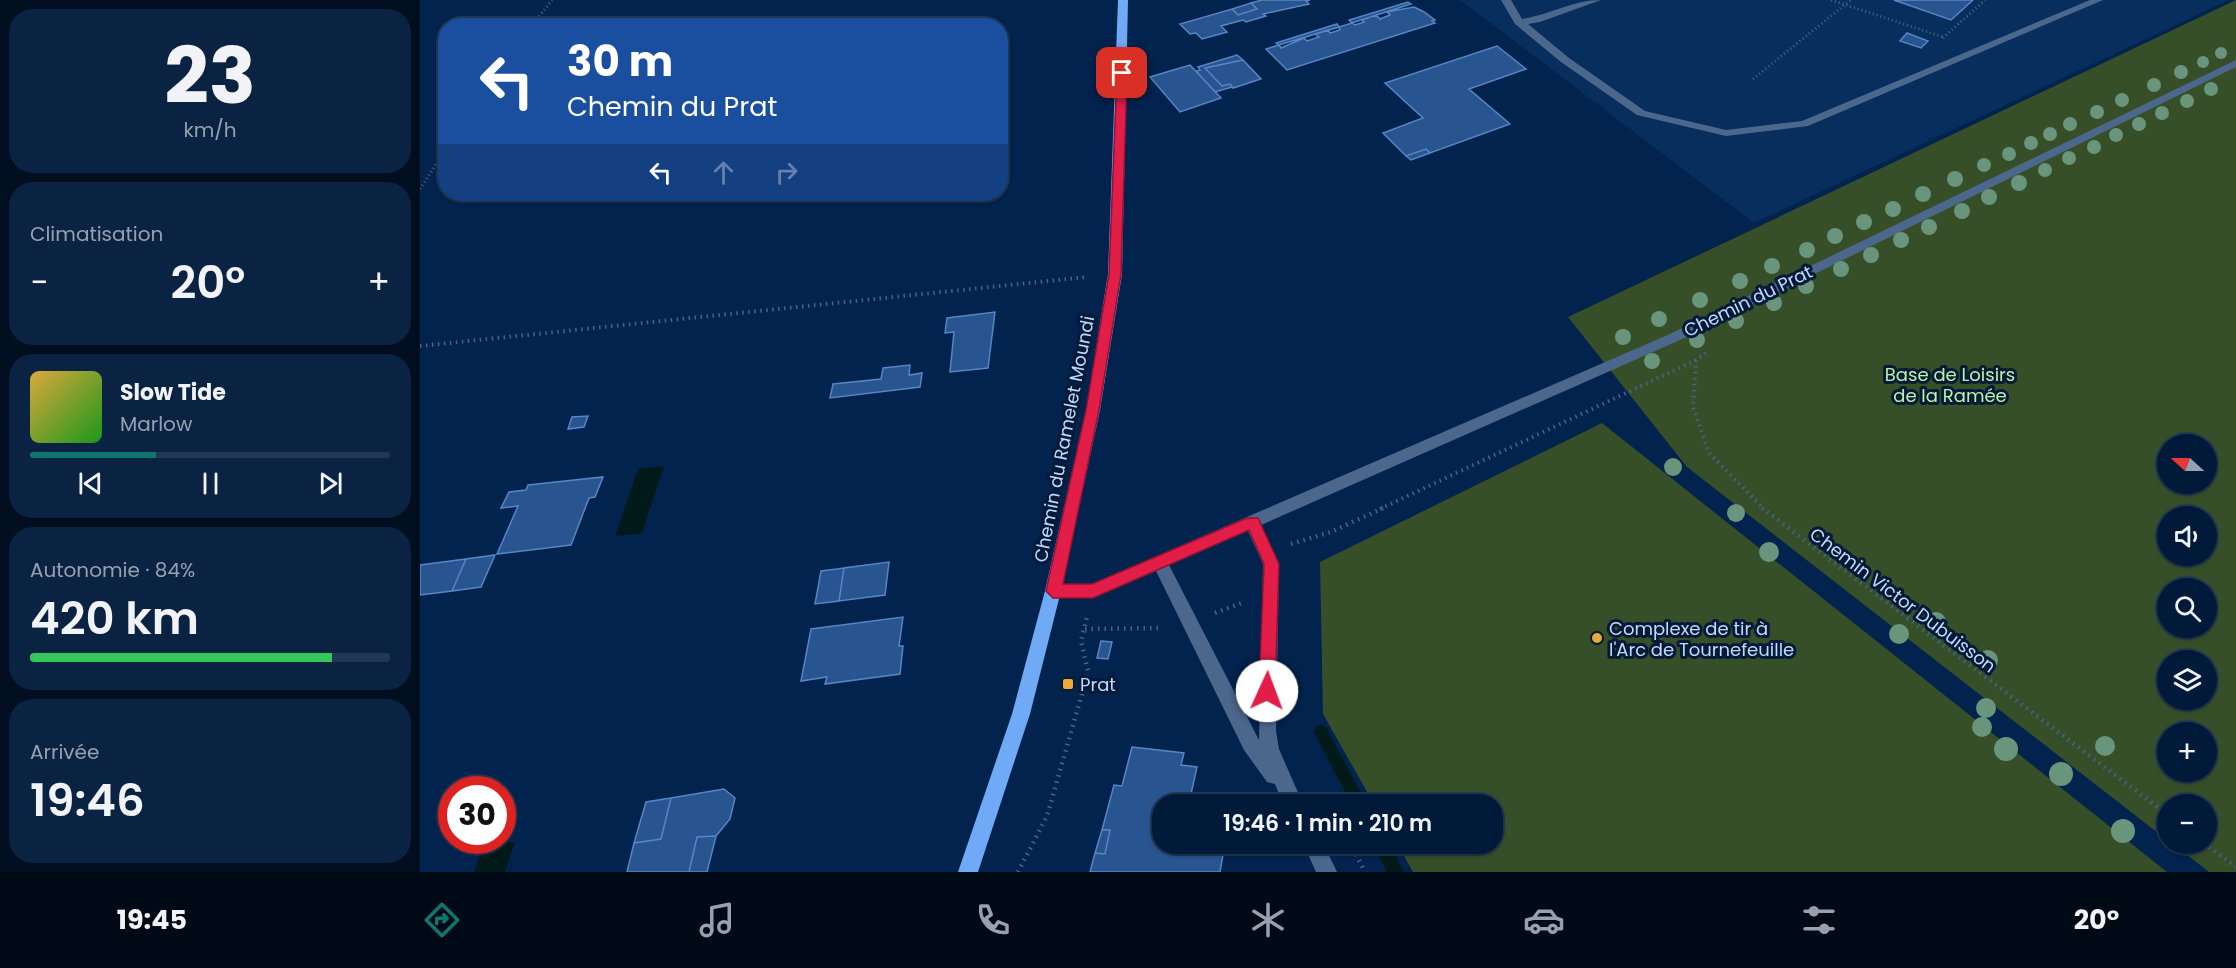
<!DOCTYPE html>
<html lang="fr">
<meta charset="utf-8">
<style>
:root{--surface:#011a3a;--page:#0b2342;--text:#f1f3f6;--muted:#96a1af;--line:#233854;--accent:#0f766e}
body{margin:0;font-family:Poppins,sans-serif;background:var(--page);color:var(--text);height:100vh;display:flex;flex-direction:column;font-size:22px;white-space:nowrap}
*{box-sizing:border-box;margin:0}
p{font-size:20px;color:var(--muted)}
.icon{flex:none;width:33px;height:33px;fill:none;stroke:currentColor;stroke-width:2;stroke-linecap:round;stroke-linejoin:round}
.map{position:relative;flex:1;overflow:hidden}
.drawer{display:flex;flex-direction:column;gap:9px;padding:9px;background:#010e20;width:420px}
.drawer>*{flex:none}
.banner{position:absolute;left:18px;top:18px;width:570px;height:183px;border-radius:24px;box-shadow:0 2px 4px #0004,0 0 0 2px var(--line);background:#1a4fa0;color:#fff;overflow:hidden}
.needle{width:39px;rotate:291deg}
.fabs{position:absolute;left:1737px;top:434px;display:grid;gap:12px}
.fabs a{display:grid;place-items:center;width:60px;height:60px;border-radius:50%;background:var(--surface);box-shadow:0 2px 4px #0004,0 0 0 2px var(--line);font-size:30px}
.speed{position:absolute;left:18px;top:776px;display:flex;gap:12px;font-size:30px;font-weight:700;text-align:center}
.speed>*{display:grid;place-content:center;width:78px;height:78px;border-radius:50%;background:var(--surface);box-shadow:0 2px 4px #0004,0 0 0 2px var(--line);line-height:1}
.speed .limit{border:9px solid #d22;background:#fff;color:#111}
.pin{position:absolute;display:grid;place-items:center;width:51px;height:51px;color:#fff;margin:-26px;border-radius:12px;box-shadow:0 3px 9px #0006}
.me{position:absolute;width:66px;margin:-33px;rotate:2deg;stroke-linejoin:round;filter:drop-shadow(0 0 4px #0008)}
.turn{display:flex;align-items:center;gap:21px;height:126px;padding:0 30px;font-size:27px}
.turn .icon{width:78px;height:78px;stroke-width:2.5}
.turn b{display:block;font-size:42px;line-height:51px}
.lanes{display:flex;align-items:center;height:57px;padding:0 30px;background:#0003;justify-content:center;gap:30px;direction:ltr}
.lanes .off{opacity:.35}
.big{font-size:45px;font-weight:600;line-height:1.1}
.drawer .card{flex:1;display:flex;flex-direction:column;justify-content:center;gap:9px;min-width:0;padding:0 21px;border-radius:24px;background:var(--page)}
.drawer .dial{align-items:center;gap:0}
.dial b{font-size:78px;line-height:1}
.song{display:flex;align-items:center;gap:18px}
.cover{width:72px;height:72px;border-radius:9px;background:linear-gradient(135deg,hsl(40 70% 55%),hsl(120 70% 35%))}
.played{height:6px;border-radius:3px;background:linear-gradient(90deg,var(--accent) 35%,var(--line) 35%)}
.keys{display:flex;justify-content:space-around;direction:ltr}
.heat{display:flex;justify-content:space-between;align-items:center;font-size:33px;direction:ltr}
.charge{height:9px;border-radius:4px;background:linear-gradient(90deg,#34c759 84%,var(--line) 0)}
.trip{position:absolute;left:732px;top:794px;width:351px;height:60px;border-radius:24px;background:var(--surface);box-shadow:0 2px 4px #0004,0 0 0 2px var(--line);font-weight:600;line-height:60px;text-align:center}
.tab-bar{display:flex;height:96px;justify-content:space-around;align-items:center;background:#000a17;color:var(--muted)}
.tab-bar .icon{width:42px;height:42px}
.tab-bar .on{color:var(--accent)}
.tab-bar b{font-size:27px;color:var(--text)}
main{display:flex;flex:1;min-height:0}
.map>svg:first-child{display:block}
.built{fill:#082e5d}
.green{fill:#364f29;fill-rule:evenodd}
.water{fill:#001919}
.lines{fill:none;stroke-linecap:round;stroke-linejoin:round}
.stream{fill:#001919;fill-rule:evenodd}
.building{fill:#28548f;stroke:#5786c4;stroke-width:1.5}
.path-far2{stroke:#45648b;stroke-width:3;stroke-dasharray:1 3;stroke-linecap:butt}
.path-far1{stroke:#45648b;stroke-width:4;stroke-dasharray:1.5 4.5;stroke-linecap:butt}
.path{stroke:#45648b;stroke-width:4.5;stroke-dasharray:1.5 5;stroke-linecap:butt}
.minor{fill:#4c678c;fill-rule:evenodd}
.major{fill:#70aaf6;fill-rule:evenodd}
.tree{fill:#68957c}
.route{fill:#e11d48;stroke:#92132f;stroke-width:1.5}
.poi-dot{fill:#eba93a;stroke:#041a38;stroke-width:2}
.labels{text-anchor:middle;dominant-baseline:central;stroke-width:6;stroke-linejoin:round;paint-order:stroke}
.street-label{font-size:18px;fill:#c1dafb;stroke:#041a38}
.park-label{font-size:18px;fill:#bcf3a3;stroke:#041a38}
.poi-label{font-size:18px;fill:#c1dafb;stroke:#041a38;text-anchor:start}
</style>
<main>
<section class="drawer">
<div class="card dial"><b>23</b><p>km/h</p></div>
<div class="card"><p>Climatisation</p>
<div class="heat"><a>−</a><b class="big">20°</b><a>+</a></div>
</div>
<div class="card">
<div class="song"><i class="cover"></i><div><b>Slow Tide</b><p>Marlow</p></div></div>
<div class="played"></div>
<div class="keys"><svg class="icon" aria-label="previous" viewBox="0 0 24 24"><path d="M18 5L8 12l10 7zM5 5v14"/></svg><svg class="icon" aria-label="pause" viewBox="0 0 24 24"><path d="M8 5v14M16 5v14"/></svg><svg class="icon" aria-label="next" viewBox="0 0 24 24"><path d="M6 5l10 7-10 7zM19 5v14"/></svg></div>
</div>
<div class="card"><p>Autonomie · 84%</p><b class="big">420 km</b><div class="charge"></div></div>
<div class="card"><p>Arrivée</p><b class="big">19:46</b></div>
</section>
<div class="map">
<svg width="1816" height="872" viewBox="0 0 1816 872">
<rect width="100%" height="100%" fill="#01234d"/>
<path class="built" d="M1040 0H1809L1334 223Z"/>
<path class="green" d="M1816 0V872H1789L1752 843H1786V804H1748L1747 840 1267 467 1148 317ZM1748 444H1786V483H1748ZM1748 516H1786V555H1748ZM1748 588H1786V627H1748ZM1748 660H1786V699H1748ZM1748 732H1786V771H1748Z
M1182 423 1747 872H993L977 843H1072V804H954L903 714 900 562Z"/>
<path class="water" d="M244 466 222 533 195 536 218 469Z
M84 837 90 843 95 842 85 872H54L64 846Z"/>
<g class="lines">
<path class="stream" d="M901 725 906 727 947 804H931L894 732 896 727Z
M952 843H969L984 872H967Z"/>
</g>
<path class="building" d="M842 0H890L886 1 889 4 843 14 846 16 826 22 823 20 801 26 807 32 782 39 776 33 770 34 760 24 812 9 818 15 837 9 831 3Z
M1474 0H1553L1531 20Z
M988 2 991 4 932 23 929 20Z
M831 3 837 9 818 15 812 9Z
M994 7 1004 12 1015 20 1012 21 1015 23 867 70 846 49 859 45 861 48 884 38 887 41 899 37 895 34 908 30 910 33 920 30 919 27 932 23 935 25 944 22 942 20 956 15 960 19 970 15 967 12Z
M917 24 919 27 859 45 856 43Z
M1487 33 1508 41 1501 48 1480 41Z
M1077 46 1106 69 1049 89 1090 124 1010 153 1006 149 986 156 963 133 1003 118 965 83Z
M817 55 823 60 785 68 802 86 810 84 812 87 795 92 776 71 780 70 778 67Z
M823 60 841 79 813 88 810 84 802 86 785 68Z
M770 65 801 98 760 112 730 77Z
M1006 149 1010 153 991 160 986 156Z
M575 312 568 368 530 372 534 332 525 333 527 318Z
M490 365 489 375 502 373 500 387 410 398 413 384 461 379 463 368Z
M168 416 164 427 148 429 152 417Z
M183 477 175 497 169 498 151 545 77 554 98 506 81 508 89 492 106 490 108 485Z
M75 555 61 587 32 591 46 559Z
M46 559 32 591 0 595V565Z
M469 562 465 595 419 601 424 568Z
M424 568 419 601 395 604 401 571Z
M483 617 479 646H483L480 674 405 684 407 677 381 681 391 629Z
M681 641 692 642 688 659 677 658Z
M712 747 764 753 761 765 777 767 771 794 788 797 786 804H742V843H805L800 872H670L675 853 685 854 690 830H682L694 785 702 786Z
M304 789 315 798 310 819 296 836 277 837 269 872H207L214 843 241 839 251 798Z
M251 798 241 839 214 843 226 802Z
M682 830H690L685 854 675 853Z
M296 836 287 872H269L277 837Z"/>
<g class="lines">
<path class="path-far2" d="M1411 0 1523 37
M112 26 132 0
M1523 38 1565 0
M1333 79 1431 0
M0 189 26 149"/>
<path class="path-far1" d="M0 346 667 277
M1276 360 1273 407 1289 453 1344 509
M960 509 1276 360 1289 351"/>
<path class="path" d="M1342 508 1748 815
M871 544 911 532 963 508
M795 613 822 603
M665 629 743 628
M903 794 908 804
M930 843 945 872
M1784 843 1816 867
M598 872 627 816 666 680 668 671 661 641 667 617"/>
<path class="minor" d="M1081 0H1091L1102 19C1129 15 1153 0 1181 0L1120 22 1108 24 1149 58 1225 111 1306 130 1382 121 1670 0H1683L1388 126 1306 136 1217 115 1141 62 1095 24Z
M1816 60V67L1260 340 841 525 859 564 856 731 859 749 883 804H863L855 784 847 782 824 750 736 571 673 598H633L627 596 625 591 627 586 633 584H672L1250 334ZM828 531 843 564 839 740 749 565Z
M883 843H903L917 872H896Z"/>
<path class="major" d="M698 0H708L702 274 680 410 641 591 610 714 558 872H538L592 714 625 591 666 410 688 274Z"/>
</g>
<g class="tree">
<circle cx="1801" cy="53" r="6"/>
<circle cx="1783" cy="62" r="6"/>
<circle cx="1761" cy="72" r="7"/>
<circle cx="1734" cy="85" r="7"/>
<circle cx="1791" cy="89" r="7"/>
<circle cx="1702" cy="100" r="7"/>
<circle cx="1767" cy="101" r="7"/>
<circle cx="1677" cy="112" r="7"/>
<circle cx="1742" cy="113" r="7"/>
<circle cx="1650" cy="124" r="7"/>
<circle cx="1719" cy="124" r="7"/>
<circle cx="1630" cy="134" r="7"/>
<circle cx="1696" cy="135" r="7"/>
<circle cx="1611" cy="143" r="7"/>
<circle cx="1674" cy="147" r="7"/>
<circle cx="1589" cy="154" r="7"/>
<circle cx="1649" cy="158" r="7"/>
<circle cx="1564" cy="165" r="7"/>
<circle cx="1625" cy="170" r="7"/>
<circle cx="1535" cy="179" r="8"/>
<circle cx="1599" cy="183" r="8"/>
<circle cx="1503" cy="194" r="8"/>
<circle cx="1569" cy="197" r="8"/>
<circle cx="1473" cy="209" r="8"/>
<circle cx="1542" cy="211" r="8"/>
<circle cx="1444" cy="222" r="8"/>
<circle cx="1509" cy="227" r="8"/>
<circle cx="1415" cy="236" r="8"/>
<circle cx="1481" cy="240" r="8"/>
<circle cx="1387" cy="250" r="8"/>
<circle cx="1451" cy="255" r="8"/>
<circle cx="1352" cy="266" r="8"/>
<circle cx="1421" cy="269" r="8"/>
<circle cx="1320" cy="281" r="8"/>
<circle cx="1386" cy="286" r="8"/>
<circle cx="1280" cy="300" r="8"/>
<circle cx="1354" cy="303" r="8"/>
<circle cx="1239" cy="319" r="8"/>
<circle cx="1316" cy="321" r="8"/>
<circle cx="1203" cy="337" r="8"/>
<circle cx="1277" cy="340" r="8"/>
<circle cx="1232" cy="361" r="8"/>
<circle cx="1253" cy="467" r="9"/>
<circle cx="1316" cy="513" r="9"/>
<circle cx="1349" cy="552" r="10"/>
<circle cx="1516" cy="622" r="10"/>
<circle cx="1479" cy="634" r="10"/>
<circle cx="1568" cy="660" r="10"/>
<circle cx="1566" cy="708" r="10"/>
<circle cx="1562" cy="727" r="10"/>
<circle cx="1685" cy="746" r="10"/>
<circle cx="1586" cy="749" r="12"/>
<circle cx="1641" cy="774" r="12"/>
<circle cx="1703" cy="831" r="12"/>
</g>
<path class="route" d="M702 70 707 73 701 274 679 410 643 584H672L827 518H838L859 564 855 691 853 697 847 699 841 697 839 691 844 564 829 530 673 598H633L626 591 666 410 689 274 697 73Z"/>
<g class="poi-dot">
<circle cx="1177" cy="638" r="6"/>
<rect x="642" y="678" width="12" height="12" rx="3"/>
</g>
<g class="labels">
<g class="street-label">
<text transform="translate(1328 301) rotate(-26)">Chemin du Prat</text>
<text transform="translate(644 439) rotate(-79)">Chemin du Ramelet Moundi</text>
<text transform="translate(1483 600) rotate(37)">Chemin Victor Dubuisson</text>
</g>
<g class="park-label">
<text x="1530" y="374">Base de Loisirs<tspan x="1530" dy="21">de la Ramée</tspan></text>
</g>
<g class="poi-label">
<text x="1189" y="628">Complexe de tir à<tspan x="1189" dy="21">l'Arc de Tournefeuille</tspan></text>
<text x="660" y="684">Prat</text>
</g>
</g>
</svg>
<div class="fabs">
<a><svg class="needle" viewBox="-14 -14 28 28"><path d="M0-13l5 13h-10z" fill="#e53935"/><path d="M0 13l5-13h-10z" fill="#96a1af"/></svg></a>
<a><svg class="icon" aria-label="sound" viewBox="0 0 24 24"><path d="M4 9h4l5-4v14l-5-4H4zM17 9q2 3 0 6"/></svg></a>
<a><svg class="icon" aria-label="search" viewBox="0 0 24 24"><circle cx="10" cy="10" r="6"/><path d="M15 15l6 6"/></svg></a>
<a><svg class="icon" aria-label="layers" viewBox="0 0 24 24"><path d="M12 4l9 5-9 5-9-5zM3 14l9 5 9-5"/></svg></a>
<a>+</a>
<a>−</a>
</div>
<div class="speed"><div class="limit">30</div></div>
<div class="pin" style="left:702px;top:73px;background:#d93025"><svg class="icon" aria-label="arrive" viewBox="0 0 24 24"><path d="M6 21V4h12l-3 4 3 4H6"/></svg></div>
<svg class="me" style="left:847px;top:691px" viewBox="-20 -20 40 40"><circle r="19" fill="#fff"/><path d="M0-13L10 11 0 6-10 11z" fill="#e11d48"/></svg>
<div class="trip">19:46 · 1 min · 210 m</div>
<div class="banner">
<div class="turn"><svg class="icon" aria-label="left" viewBox="0 0 24 24"><path d="M17 20v-9H6M10 6l-5 5 5 5"/></svg><div><b>30 m</b>Chemin du Prat</div></div>
<div class="lanes"><svg class="icon" aria-label="left" viewBox="0 0 24 24"><path d="M17 20v-9H6M10 6l-5 5 5 5"/></svg><svg class="icon off" aria-label="ahead" viewBox="0 0 24 24"><path d="M12 20V5M6 11l6-6 6 6"/></svg><svg class="icon off" aria-label="right" viewBox="0 0 24 24"><path d="M7 20v-9h11M14 6l5 5-5 5"/></svg></div>
</div>
</div>
</main>
<nav class="tab-bar">
<b>19:45</b>
<svg class="icon on" aria-label="directions" viewBox="0 0 24 24"><path d="M12 3l9 9-9 9-9-9zM9 14v-3h6M13 9l2 2-2 2"/></svg>
<svg class="icon" aria-label="music" viewBox="0 0 24 24"><path d="M9 18V5l10-2v13"/><circle cx="6" cy="18" r="3"/><circle cx="16" cy="16" r="3"/></svg>
<svg class="icon" aria-label="phone" viewBox="0 0 24 24"><path d="M5 4h4l2 5-3 2q2 4 5 5l2-3 5 2v4C11 20 4 13 5 4z"/></svg>
<svg class="icon" aria-label="climate" viewBox="0 0 24 24"><path d="M12 3v18M4 7l16 10M4 17L20 7"/></svg>
<svg class="icon" aria-label="car" viewBox="0 0 24 24"><path d="M5 17H2v-5l4-1 3-4h7l3 4 3 1v5h-3M9 17h6M6 11h13"/><circle cx="7" cy="17" r="2"/><circle cx="17" cy="17" r="2"/></svg>
<svg class="icon" aria-label="filters" viewBox="0 0 24 24"><path d="M4 7h16M4 17h16"/><circle cx="9" cy="7" r="2"/><circle cx="15" cy="17" r="2"/></svg>
<b>20°</b>
</nav>
